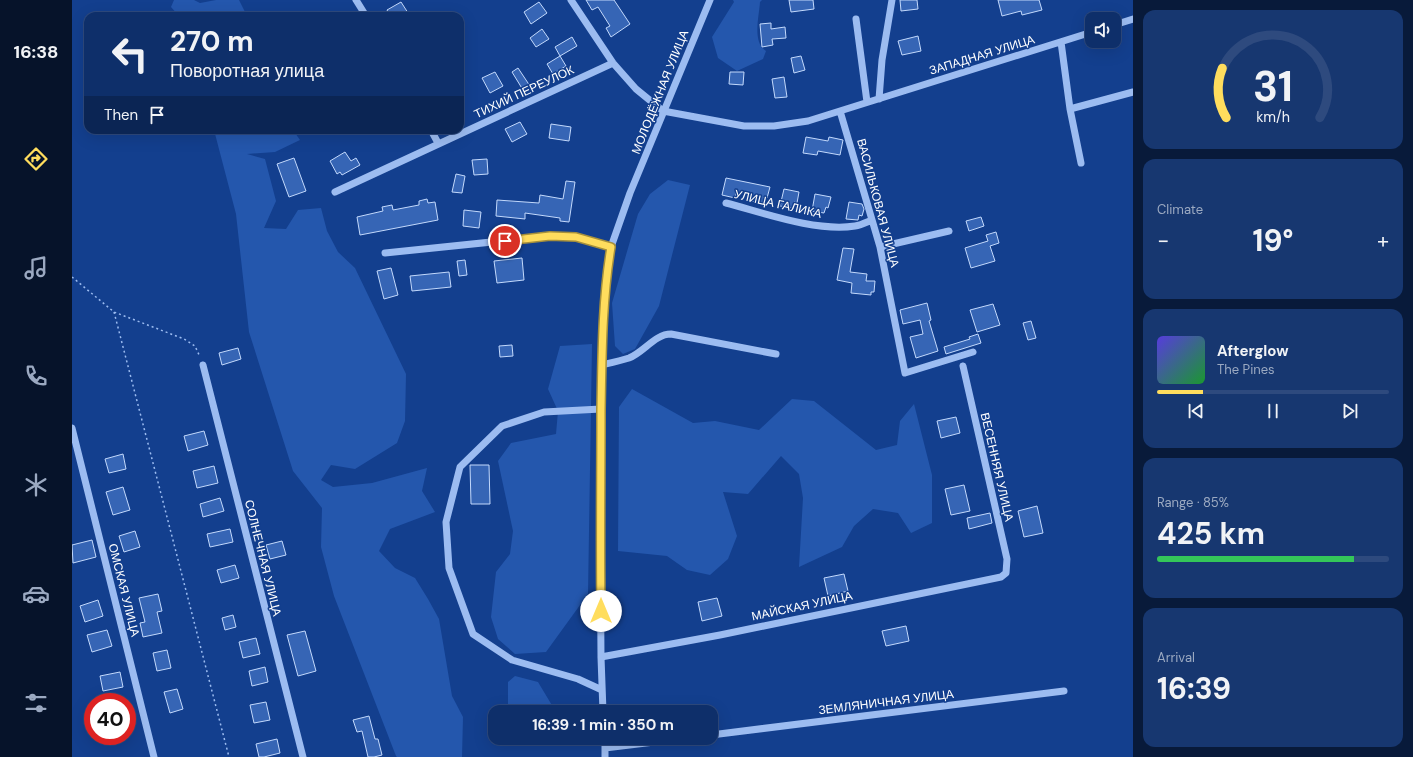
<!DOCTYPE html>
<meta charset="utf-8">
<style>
:root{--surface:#0e2f6a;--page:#173770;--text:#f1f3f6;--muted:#9ba9c1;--line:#2e4a7e;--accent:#ffdd5d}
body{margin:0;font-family:"DM Sans",sans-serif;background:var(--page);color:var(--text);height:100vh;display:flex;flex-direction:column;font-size:15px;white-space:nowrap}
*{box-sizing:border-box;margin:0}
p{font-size:13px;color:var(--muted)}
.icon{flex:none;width:22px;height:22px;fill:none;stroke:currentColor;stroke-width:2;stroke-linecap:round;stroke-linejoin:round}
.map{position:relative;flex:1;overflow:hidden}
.side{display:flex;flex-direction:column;gap:10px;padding:10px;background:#081a3a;width:280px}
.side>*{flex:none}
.guide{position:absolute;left:12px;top:12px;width:380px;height:122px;border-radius:12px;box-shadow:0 4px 16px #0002,0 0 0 1px var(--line);background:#0e2f6a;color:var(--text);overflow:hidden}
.tools{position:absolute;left:1013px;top:12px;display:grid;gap:8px}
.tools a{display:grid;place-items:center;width:36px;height:36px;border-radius:8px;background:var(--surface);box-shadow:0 4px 16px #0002,0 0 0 1px var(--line);font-size:20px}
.speed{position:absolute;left:12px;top:693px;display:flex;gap:8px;font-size:20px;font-weight:700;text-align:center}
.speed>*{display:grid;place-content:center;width:52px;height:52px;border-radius:50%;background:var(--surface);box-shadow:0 4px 16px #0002,0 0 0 1px var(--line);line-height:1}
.speed .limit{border:6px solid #d22;background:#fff;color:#111}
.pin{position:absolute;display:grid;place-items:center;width:34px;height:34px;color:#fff;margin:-17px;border:2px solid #fff;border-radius:50%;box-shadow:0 1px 4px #0007}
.me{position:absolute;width:44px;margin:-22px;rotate:0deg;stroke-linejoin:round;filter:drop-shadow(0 0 3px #0008)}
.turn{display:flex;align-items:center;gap:14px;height:84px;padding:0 20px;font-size:18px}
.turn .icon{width:52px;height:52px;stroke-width:2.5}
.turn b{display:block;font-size:28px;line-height:34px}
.then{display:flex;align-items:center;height:38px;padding:0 20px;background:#0003;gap:8px;font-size:15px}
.big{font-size:30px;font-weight:700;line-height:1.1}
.side .tile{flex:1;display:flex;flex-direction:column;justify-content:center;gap:6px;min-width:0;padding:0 14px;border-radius:12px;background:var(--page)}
.side .dial{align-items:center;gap:0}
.dial svg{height:104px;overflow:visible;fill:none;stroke:var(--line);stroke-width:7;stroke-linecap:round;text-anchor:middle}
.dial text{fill:var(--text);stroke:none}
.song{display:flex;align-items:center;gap:12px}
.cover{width:48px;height:48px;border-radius:6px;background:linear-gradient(135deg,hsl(250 70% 55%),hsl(130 70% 35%))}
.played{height:4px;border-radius:2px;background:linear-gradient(90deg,var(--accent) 20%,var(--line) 20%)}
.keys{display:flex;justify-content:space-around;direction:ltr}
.heat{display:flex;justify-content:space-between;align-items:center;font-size:22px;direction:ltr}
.charge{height:6px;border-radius:3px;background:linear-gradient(90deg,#34c759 85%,var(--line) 0)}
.trip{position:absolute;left:416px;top:705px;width:230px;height:40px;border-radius:12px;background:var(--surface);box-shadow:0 4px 16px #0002,0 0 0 1px var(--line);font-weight:700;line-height:40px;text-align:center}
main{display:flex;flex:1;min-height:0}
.tab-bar{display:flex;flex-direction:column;width:72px;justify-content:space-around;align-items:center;background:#06132a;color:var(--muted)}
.tab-bar .icon{width:28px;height:28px}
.tab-bar .selected{color:var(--accent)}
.tab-bar b{font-size:18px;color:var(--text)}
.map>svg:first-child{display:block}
.green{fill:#2457ad}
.building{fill:#3665b5;stroke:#c3d9fc}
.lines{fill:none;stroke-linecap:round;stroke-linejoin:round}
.path{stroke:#9cbcf1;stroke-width:1.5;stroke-dasharray:2 3;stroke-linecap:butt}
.minor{stroke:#9cbcf1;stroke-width:7}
.route-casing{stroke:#a6903c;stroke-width:10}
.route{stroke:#ffdd5d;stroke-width:7}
.labels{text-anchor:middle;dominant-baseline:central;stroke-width:3;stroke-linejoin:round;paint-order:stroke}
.street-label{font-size:12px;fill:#fff;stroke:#133f8e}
</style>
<main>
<nav class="tab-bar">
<b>16:38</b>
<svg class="icon selected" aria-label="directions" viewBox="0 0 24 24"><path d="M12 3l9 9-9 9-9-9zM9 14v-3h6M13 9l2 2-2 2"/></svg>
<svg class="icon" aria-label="music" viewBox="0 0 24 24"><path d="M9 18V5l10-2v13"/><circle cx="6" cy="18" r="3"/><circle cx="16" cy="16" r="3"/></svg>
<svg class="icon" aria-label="phone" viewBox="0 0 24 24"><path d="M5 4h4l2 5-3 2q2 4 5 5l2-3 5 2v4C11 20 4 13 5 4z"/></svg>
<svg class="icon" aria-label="climate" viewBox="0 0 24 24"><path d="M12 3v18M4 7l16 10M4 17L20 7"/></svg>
<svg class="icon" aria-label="car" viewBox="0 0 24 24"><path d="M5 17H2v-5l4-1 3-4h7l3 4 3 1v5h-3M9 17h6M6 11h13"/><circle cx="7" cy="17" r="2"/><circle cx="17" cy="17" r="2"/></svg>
<svg class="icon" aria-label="filters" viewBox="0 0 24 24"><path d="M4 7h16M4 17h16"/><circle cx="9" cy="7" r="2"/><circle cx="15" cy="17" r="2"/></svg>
</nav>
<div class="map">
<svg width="1061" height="757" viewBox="0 0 1061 757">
<rect width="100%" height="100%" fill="#133f8e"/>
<path class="green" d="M102 0H122L128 3 144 0H167L175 16H107L99 7Z
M661 0H690L688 2C687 17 680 42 694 51L691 59 665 71 646 58 640 37 662 2Z
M142 130H221L228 140 203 152 175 154 193 159 204 201 192 228 214 229 226 210 249 208 255 231 266 252 283 268 334 374 333 421 325 443 283 469 259 465 249 480 261 487 300 483 355 468 350 491 363 512 318 529 307 551 323 568 343 578 356 599 367 619 380 696 391 717 390 757H325L324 756 262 596 249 547 250 508 221 471 177 332 164 214Z
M596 180 618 185 587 306 563 349 551 354 543 346 540 303 566 214 578 194Z
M520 344 516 594 474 652 443 654 426 639 419 617 424 572 438 554 441 531 426 461 439 443 484 434 486 411 476 389 488 346Z
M560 389 621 423 643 421 687 430 720 399 742 401 804 450 825 445 828 421 842 404 860 475V523L839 533 826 513 801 509 782 526 770 547 727 567 731 498 727 474 709 456 676 494 651 492 665 536 656 559 638 575 615 570 595 556 546 551 547 407Z
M443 676 466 682 484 712H436V682Z
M440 738H475L455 746Z"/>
<path class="building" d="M514 0H542L558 24 539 37 534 28 538 26 526 7 520 10Z
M717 0H741L742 9 719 12Z
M828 0H845L846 9 829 11Z
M926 0H967L970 10 950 15 949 11 930 16Z
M329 2 338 16H318L315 10Z
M467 2 475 13 459 24 452 12Z
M699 23V29L713 27 714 38 700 39 701 45 690 47 688 24Z
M470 29 477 39 464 47 458 38Z
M846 36 849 51 830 55 826 41Z
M500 37 505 46 488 56 483 47Z
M488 56 494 66 481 74 475 64Z
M729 56 733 70 722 73 719 58Z
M446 68 458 86 451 90 440 72Z
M423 72 431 86 418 93 410 78Z
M658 72H672L671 85 657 84Z
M712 77 715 97 703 98 700 79Z
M448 122 455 134 440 142 433 129Z
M479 124 499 127 497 141 477 138Z
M734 137 756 141 757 137 771 140 768 155 746 151 745 155 731 153Z
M273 152 279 161 284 158 288 165 270 175 268 172 265 174 258 161Z
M222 158 234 191 217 197 205 164Z
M415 159 416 174 402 175 400 160Z
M384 174 393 176 390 193 380 192Z
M654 178 698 187 695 198 692 197 691 203 679 201 680 195 664 192 663 198 650 195Z
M494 181 503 182 497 222 488 221V218L453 213V219L424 216 425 200 467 203 468 195 491 199Z
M712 189 727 192 725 203 722 202 721 208 708 206Z
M743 194 759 197 756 208 754 207 752 213 740 211Z
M355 199 356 203 363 202 366 220 288 235 285 217 311 211 310 207 320 205 321 210 347 205V201Z
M777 202 790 204 792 209 790 216 787 215 786 220 774 219Z
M392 210 409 212 407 228 391 226Z
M909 217 912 226 897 231 894 221Z
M924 232 927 243 918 246 923 261 899 268 893 248 916 241 914 235Z
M771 248 782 249 778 272 795 274 794 281H803L802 292H799V295L779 293 780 283 765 280Z
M450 258 452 280 425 283 422 261Z
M393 260 395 275 387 276 385 261Z
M319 268 326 295 312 299 305 271Z
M377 272 379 287 340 291 338 276Z
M855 303 859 320 857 321 866 351 844 358 838 337 851 334 848 320 831 324 828 310Z
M921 304 928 325 905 332 898 310Z
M959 321 964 338 956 340 951 323Z
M906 334 909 343 874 354 872 347 898 339 897 337Z
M440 345 441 356 428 357 427 346Z
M166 348 169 359 150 365 147 353Z
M884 417 888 433 869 438 865 421Z
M132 431 136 445 116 451 112 436Z
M51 454 54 469 37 473 33 459Z
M398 465H417L418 504H399Z
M142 466 146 483 125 488 121 471Z
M892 485 898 511 879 515 873 489Z
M51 487 58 510 41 515 34 492Z
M148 498 152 511 131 517 128 504Z
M965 506 971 533 952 537 946 511Z
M918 513 920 523 897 529 895 518Z
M158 529 161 542 138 547 135 534Z
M63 531 68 547 52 552 47 536Z
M20 540 24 557 1 563 0 545Z
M210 541 214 555 198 559 194 545Z
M163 565 167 578 149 583 145 570Z
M772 574 776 591 756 596 752 578Z
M86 594 90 611 85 612 90 633 71 637 68 623 73 622 67 598Z
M645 598 650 616 630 621 626 602Z
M26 600 31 616 13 622 8 606Z
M161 615 164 627 153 630 150 618Z
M834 626 837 641 814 646 810 631Z
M35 630 40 646 20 652 15 635Z
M233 631 244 671 226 676 215 635Z
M184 638 188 654 171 658 167 642Z
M95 650 99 668 85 671 81 653Z
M193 667 196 682 180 686 177 671Z
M48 672 51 687 31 691 28 676Z
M105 689 111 709 98 713 92 692Z
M194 702 198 720 182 723 178 705Z
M297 716 303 739H306L310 755 302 757H296L290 731 285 732 281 720Z
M205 739 208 753 192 757H187L184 744Z"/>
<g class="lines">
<path class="path" d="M0 277 42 312 112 339 123 346 128 357
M42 312 157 757"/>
<path class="minor" d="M284 0 294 16
M499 0 541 63 564 89 591 111 672 126H702L736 121 1020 32
M784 19 795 102
M1042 25 1061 19
M989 42 998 109 1009 163
M807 99 810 60 820 0
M998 109 1061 92
M768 111 808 247 833 373 901 352
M359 130 366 143
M263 192 541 63
M654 203C692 213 744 232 783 226 789 225 795 222 800 220
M808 247 877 231
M313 253 478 236 504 237 539 247
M131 365 231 757
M529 365C538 363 548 361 557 358 572 352 583 334 599 334L704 354
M529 409 472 412 430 426 388 467 374 522 377 568 401 634 440 660 506 679 530 690
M0 428 82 757
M529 657 648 635 929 577 934 573 935 559 891 366
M531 712 529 657 528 503 529 365 531 317 534 277 539 247 558 193 638 0
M639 735 992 691
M533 738V757
M533 748 615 738"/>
</g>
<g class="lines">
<defs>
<path id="route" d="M433 241 478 236 504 237 539 247C530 301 530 355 529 410 529 477 528 544 529 611"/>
</defs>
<use href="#route" class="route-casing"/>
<use href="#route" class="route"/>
</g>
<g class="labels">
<g class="street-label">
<text transform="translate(910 55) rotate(-17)">ЗАПАДНАЯ УЛИЦА</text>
<text transform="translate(452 92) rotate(-25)">ТИХИЙ ПЕРЕУЛОК</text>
<text transform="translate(588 92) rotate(-68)">МОЛОДЁЖНАЯ УЛИЦА</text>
<text transform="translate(806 203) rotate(75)">ВАСИЛЬКОВАЯ УЛИЦА</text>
<text transform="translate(706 204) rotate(13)">УЛИЦА ГАЛИКА</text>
<text transform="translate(925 467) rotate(77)">ВЕСЕННЯЯ УЛИЦА</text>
<text transform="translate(191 558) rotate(76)">СОЛНЕЧНАЯ УЛИЦА</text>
<text transform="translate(52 590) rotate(76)">ОМСКАЯ УЛИЦА</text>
<text transform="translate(730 606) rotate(-12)">МАЙСКАЯ УЛИЦА</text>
<text transform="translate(814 702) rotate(-7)">ЗЕМЛЯНИЧНАЯ УЛИЦА</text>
</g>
</g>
</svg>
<div class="tools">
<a><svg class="icon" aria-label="sound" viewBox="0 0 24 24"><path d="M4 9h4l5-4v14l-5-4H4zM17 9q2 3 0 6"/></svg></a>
</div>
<div class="speed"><div class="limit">40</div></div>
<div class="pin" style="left:433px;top:241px;background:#d93025"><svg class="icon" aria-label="arrive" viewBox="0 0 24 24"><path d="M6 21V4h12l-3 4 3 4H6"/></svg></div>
<svg class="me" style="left:529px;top:611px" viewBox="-20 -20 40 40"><circle r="19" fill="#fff"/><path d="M0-13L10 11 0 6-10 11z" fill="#ffdd5d"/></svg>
<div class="trip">16:39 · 1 min · 350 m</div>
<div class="guide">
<div class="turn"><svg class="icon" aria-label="left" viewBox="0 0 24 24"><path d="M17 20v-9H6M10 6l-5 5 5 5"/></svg><div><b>270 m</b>Поворотная улица</div></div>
<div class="then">Then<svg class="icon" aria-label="arrive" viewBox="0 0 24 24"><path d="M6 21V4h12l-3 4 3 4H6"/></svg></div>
</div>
</div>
<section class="side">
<div class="tile dial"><svg viewBox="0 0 100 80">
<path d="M14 69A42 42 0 1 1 86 69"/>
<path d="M14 69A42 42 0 0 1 11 31" stroke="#ffdd5d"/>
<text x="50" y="56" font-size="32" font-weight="700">31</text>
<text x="50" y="72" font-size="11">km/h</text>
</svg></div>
<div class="tile"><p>Climate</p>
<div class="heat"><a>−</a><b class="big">19°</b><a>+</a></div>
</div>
<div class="tile">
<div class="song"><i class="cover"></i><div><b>Afterglow</b><p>The Pines</p></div></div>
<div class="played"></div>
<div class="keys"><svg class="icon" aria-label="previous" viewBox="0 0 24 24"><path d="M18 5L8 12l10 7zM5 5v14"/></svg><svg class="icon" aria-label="pause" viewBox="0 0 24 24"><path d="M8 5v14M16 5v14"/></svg><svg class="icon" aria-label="next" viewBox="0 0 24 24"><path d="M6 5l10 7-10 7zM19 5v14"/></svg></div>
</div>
<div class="tile"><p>Range · 85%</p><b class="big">425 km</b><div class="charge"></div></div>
<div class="tile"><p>Arrival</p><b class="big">16:39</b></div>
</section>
</main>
